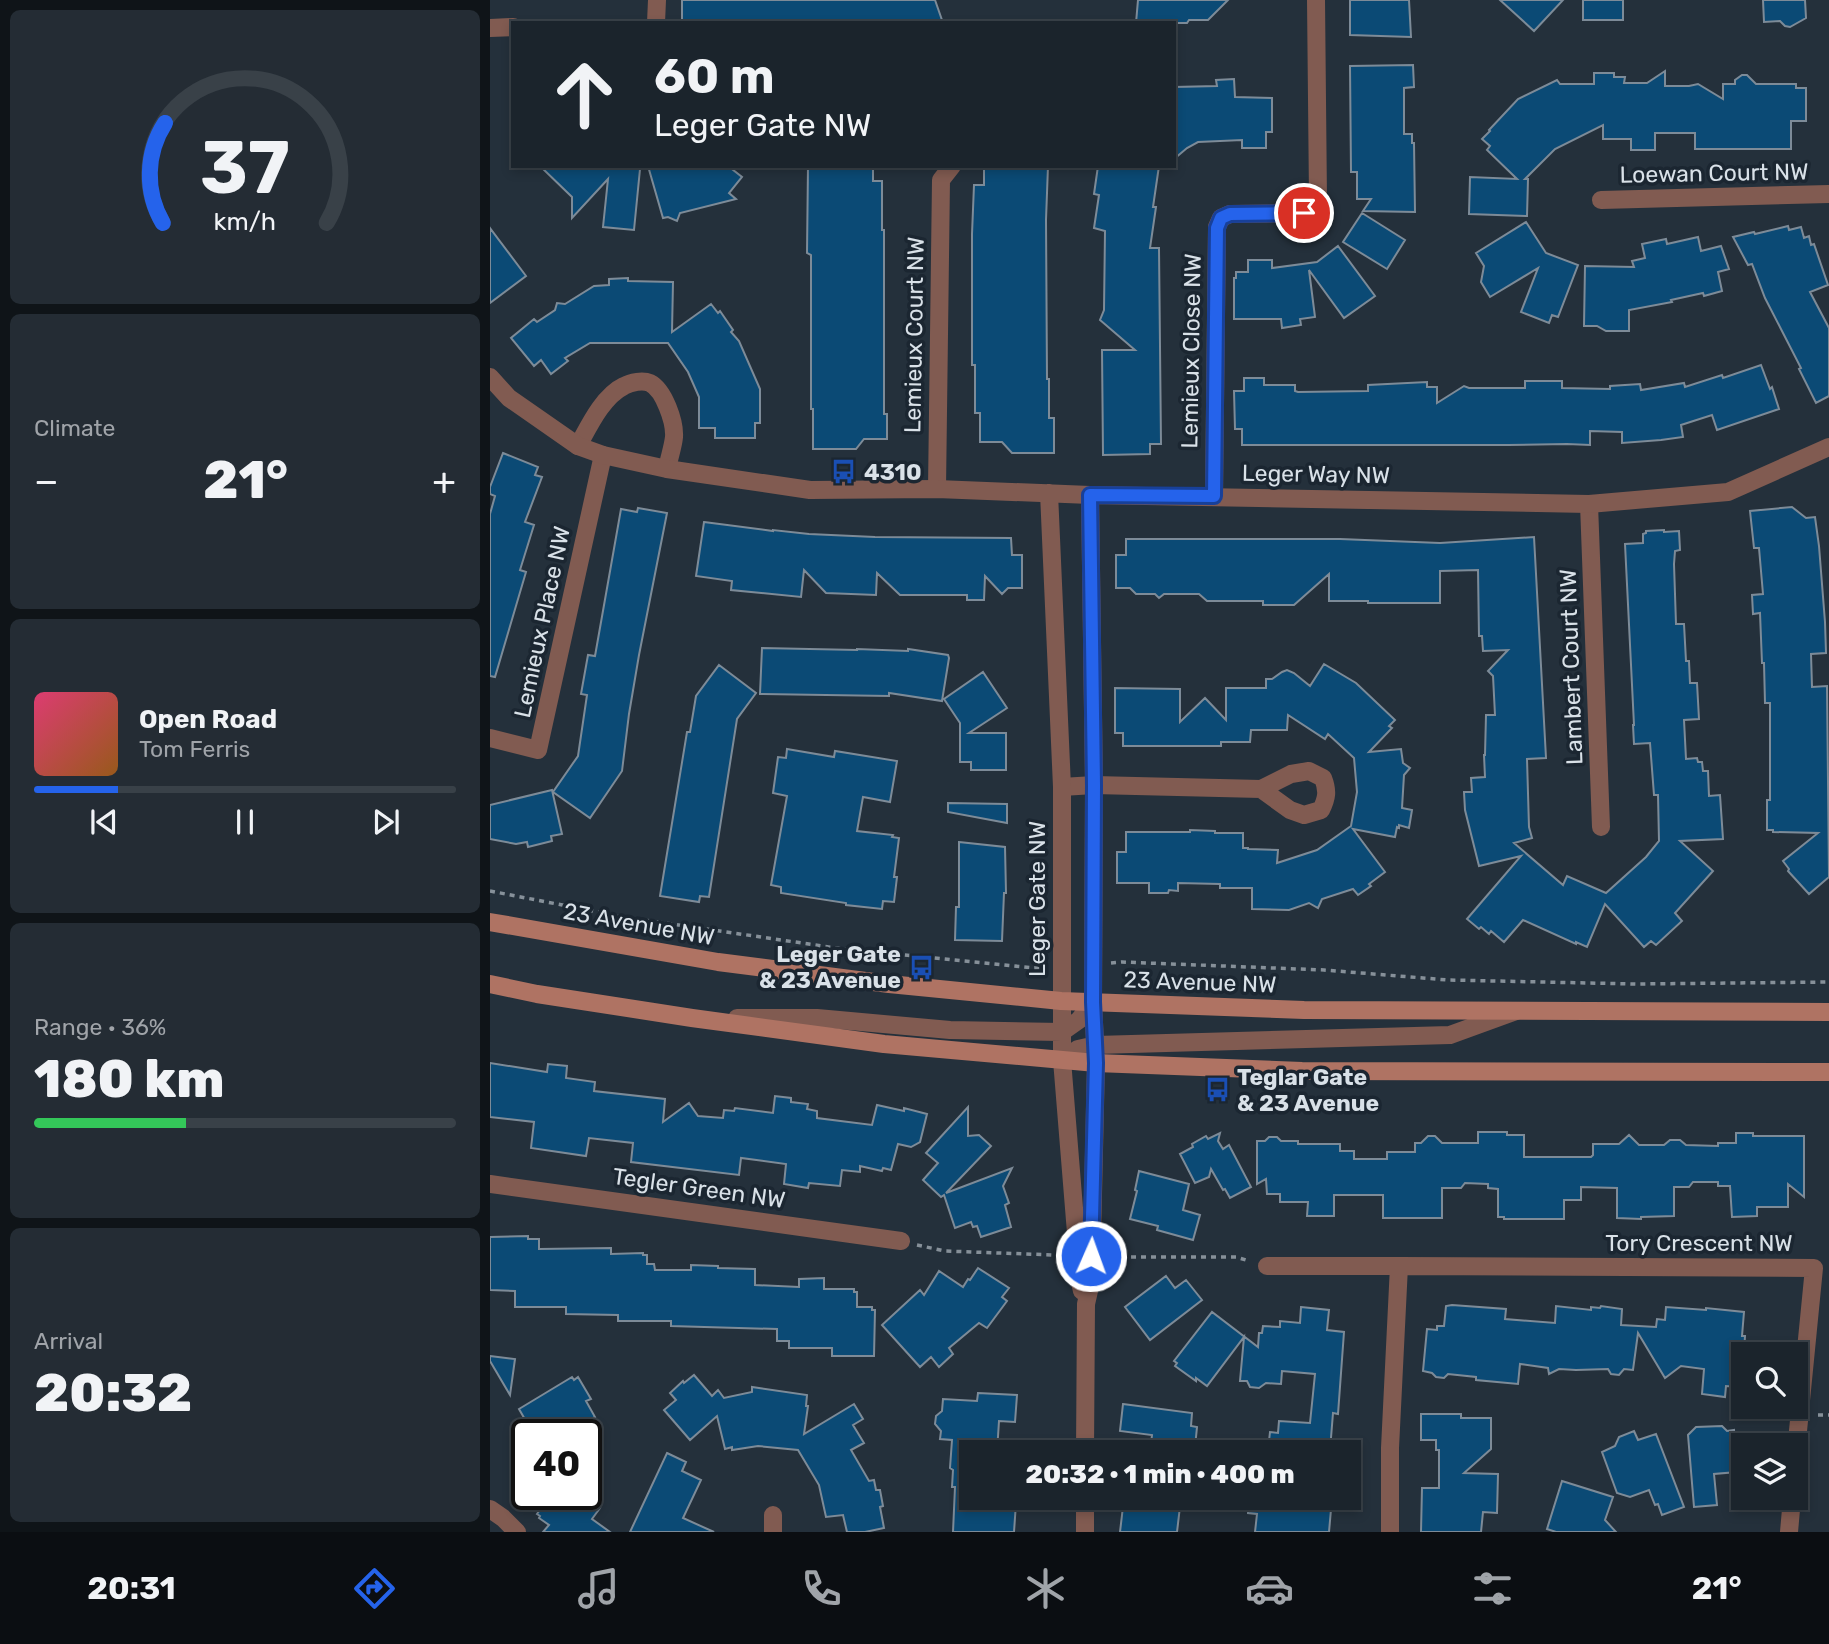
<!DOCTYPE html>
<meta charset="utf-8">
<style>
:root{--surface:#1b242c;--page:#242c34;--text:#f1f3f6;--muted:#a0a4a9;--line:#394148;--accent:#2563eb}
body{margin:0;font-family:Rubik,sans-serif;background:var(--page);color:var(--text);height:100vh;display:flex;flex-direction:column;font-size:26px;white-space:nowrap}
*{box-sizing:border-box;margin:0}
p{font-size:23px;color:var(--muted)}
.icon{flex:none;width:38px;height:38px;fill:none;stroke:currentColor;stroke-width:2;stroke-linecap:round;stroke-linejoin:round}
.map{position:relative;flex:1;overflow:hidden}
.drawer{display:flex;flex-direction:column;gap:10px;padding:10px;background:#0f1418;width:490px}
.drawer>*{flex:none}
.banner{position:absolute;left:21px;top:21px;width:665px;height:147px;border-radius:0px;box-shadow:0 4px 10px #0003,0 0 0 2px var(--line);background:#1b242c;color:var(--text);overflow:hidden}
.buttons{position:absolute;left:1241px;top:1342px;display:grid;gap:14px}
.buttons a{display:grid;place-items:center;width:77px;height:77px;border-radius:0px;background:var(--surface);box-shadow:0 4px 10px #0003,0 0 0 2px var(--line);font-size:35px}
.speed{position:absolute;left:21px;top:1419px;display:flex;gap:14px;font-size:35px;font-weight:700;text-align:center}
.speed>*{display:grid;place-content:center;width:91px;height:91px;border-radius:50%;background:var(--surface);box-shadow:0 4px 10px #0003,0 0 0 2px var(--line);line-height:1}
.speed .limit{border:4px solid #111;border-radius:10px;background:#fff;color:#111}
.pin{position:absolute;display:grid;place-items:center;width:60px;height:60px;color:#fff;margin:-30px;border:4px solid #fff;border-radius:50%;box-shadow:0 2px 7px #0007}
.me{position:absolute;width:77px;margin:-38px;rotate:2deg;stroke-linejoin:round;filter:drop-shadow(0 0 5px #0008)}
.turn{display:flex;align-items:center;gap:24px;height:147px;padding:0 28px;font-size:32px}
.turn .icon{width:91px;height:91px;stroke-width:2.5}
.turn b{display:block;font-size:49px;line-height:60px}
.big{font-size:52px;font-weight:800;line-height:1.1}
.drawer .tile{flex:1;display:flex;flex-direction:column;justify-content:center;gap:10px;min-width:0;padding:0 24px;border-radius:10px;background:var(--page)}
.drawer .dial{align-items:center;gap:0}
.dial svg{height:182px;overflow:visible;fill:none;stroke:var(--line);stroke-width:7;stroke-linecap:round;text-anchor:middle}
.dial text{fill:var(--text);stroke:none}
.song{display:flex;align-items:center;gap:21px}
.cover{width:84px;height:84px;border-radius:10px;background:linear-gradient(135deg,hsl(340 70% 55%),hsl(30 70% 35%))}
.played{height:7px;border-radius:4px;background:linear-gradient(90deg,var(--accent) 20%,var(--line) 20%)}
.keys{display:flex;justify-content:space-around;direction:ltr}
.heat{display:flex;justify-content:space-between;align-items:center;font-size:38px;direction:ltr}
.charge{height:10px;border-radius:5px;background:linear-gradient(90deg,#34c759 36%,var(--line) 0)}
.trip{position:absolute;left:469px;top:1440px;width:402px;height:70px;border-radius:0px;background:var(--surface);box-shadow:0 4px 10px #0003,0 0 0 2px var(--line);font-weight:800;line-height:70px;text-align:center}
.dock{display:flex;height:112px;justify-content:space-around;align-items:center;background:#0b0e12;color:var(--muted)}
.dock .icon{width:49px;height:49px}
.dock .current{color:var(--accent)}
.dock b{font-size:32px;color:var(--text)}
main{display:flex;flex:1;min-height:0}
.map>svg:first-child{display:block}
.building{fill:#0b4a75;stroke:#7d8b98;stroke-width:2}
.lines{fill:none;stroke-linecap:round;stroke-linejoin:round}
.path{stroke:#869099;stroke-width:3.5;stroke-dasharray:5 5;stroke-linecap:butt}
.minor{stroke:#815b51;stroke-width:18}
.tertiary{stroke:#815b51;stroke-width:18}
.secondary{stroke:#af7363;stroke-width:18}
.route-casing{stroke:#184099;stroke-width:18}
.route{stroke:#2563eb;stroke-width:12}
.labels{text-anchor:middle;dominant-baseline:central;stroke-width:7;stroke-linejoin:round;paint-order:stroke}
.street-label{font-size:23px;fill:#d9e1e8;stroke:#1b2631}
.poi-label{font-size:23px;font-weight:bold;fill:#d9e1e8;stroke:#1b2631;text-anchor:start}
</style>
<main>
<section class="drawer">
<div class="tile dial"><svg viewBox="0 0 100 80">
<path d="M14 69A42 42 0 1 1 86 69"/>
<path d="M14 69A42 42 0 0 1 15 25" stroke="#2563eb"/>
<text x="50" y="56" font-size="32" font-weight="700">37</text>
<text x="50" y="72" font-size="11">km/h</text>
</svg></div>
<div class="tile"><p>Climate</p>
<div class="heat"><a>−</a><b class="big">21°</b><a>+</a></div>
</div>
<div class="tile">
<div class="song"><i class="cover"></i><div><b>Open Road</b><p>Tom Ferris</p></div></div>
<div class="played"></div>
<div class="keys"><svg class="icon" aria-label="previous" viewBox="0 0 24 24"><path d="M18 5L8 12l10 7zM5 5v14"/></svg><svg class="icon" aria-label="pause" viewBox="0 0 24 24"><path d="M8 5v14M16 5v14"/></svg><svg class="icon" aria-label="next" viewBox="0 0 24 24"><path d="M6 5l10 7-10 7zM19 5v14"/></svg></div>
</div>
<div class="tile"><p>Range · 36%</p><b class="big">180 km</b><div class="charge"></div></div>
<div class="tile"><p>Arrival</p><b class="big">20:32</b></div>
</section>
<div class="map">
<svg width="1339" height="1532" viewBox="0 0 1339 1532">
<rect width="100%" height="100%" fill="#24303b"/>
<path class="building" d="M192 0H445L453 23H192Z
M648 0H738L718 20H699L697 23H646Z
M860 0H919L921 37 860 35Z
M1010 0H1073L1044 31Z
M1093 0H1133V20H1093Z
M1273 0H1315L1316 18 1300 27 1295 26 1290 21 1274 22Z
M923 65 924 87 914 88V134H922V143H924L925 212 873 211 881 199H867V172H861L860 66Z
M1175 71V86H1199L1208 84 1233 99V84H1245V80L1252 75H1257L1266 84H1306V88H1316V121H1301V149H1205V133H1165V150H1141V139H1113V125L1065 149 1035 179H1038L1037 216 979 214 980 177 1027 179 997 150 1000 146 992 139 1000 131 999 130 1028 99 1067 80 1070 84H1104V73H1124V77H1135L1134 83H1157Z
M744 79 745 97 782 98V132H776V148H752V140L708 142 697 148 684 159V87L727 86 726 80Z
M50 166H129L150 169 144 230 113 227 118 179 82 218V197Z
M158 166H238L252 177 239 193 246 199 190 213 187 221 178 217 173 218Z
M318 166H383V181H392V230H394V414H397V439H374L366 449H323V409H321V255L317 253Z
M494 166H558L556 220 557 379H559V418H564V453H522L512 442H490V413H485V365H482V234L484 185H494Z
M608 166H669L663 207H666L660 248H669L671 444H660V454L613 455 612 350H645L610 320 614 310 615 231 604 228 609 195 604 194Z
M872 213 915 240 897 269 853 242Z
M1036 222 1056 253 1088 265 1068 317 1062 315 1059 323 1031 312 1048 268 1000 297 991 282 994 266 986 253Z
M1298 226 1299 230 1311 227 1314 238 1319 236 1321 245 1324 244 1338 285 1320 292 1339 328V396L1326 403 1309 369 1311 368 1275 298 1262 264 1258 265 1243 237 1264 232 1265 234Z
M0 228 36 276 0 303Z
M1208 237 1211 251 1231 246 1239 269 1228 272 1232 291 1214 296 1213 293 1181 300 1182 302 1139 310V331H1116L1107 326H1094L1095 266 1144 267 1142 261 1155 258 1152 244 1176 239 1177 244Z
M848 246 885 296 854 318 819 270 825 317 810 319 811 325 792 328 791 319H744V278H746V272H758V260H782V268L827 262Z
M138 278V281L183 282 182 332 221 304 228 313 230 311 243 330 241 332 249 341 270 389V423H265V438H225V428H209V397L198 372 178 343H100L75 358 78 361 61 374 51 360 44 366 21 338 44 319 47 322 65 310 67 303 75 304 104 286 119 285V279Z
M1271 365 1280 389 1282 387 1289 409 1227 430 1222 415 1191 425 1193 437 1171 440 1132 443V432L1100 431V445L1077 444 1018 445H752V429H745L744 391H754V378H774V385H805V391L808 392 878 391V385L937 382V387H947V403L974 386 979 388H1035V381H1072V388L1120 389V386L1150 384 1151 390 1194 383 1195 387 1232 375 1233 378Z
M13 453 48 467 45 475 52 477 35 522 44 525 30 570 36 572 5 677 0 676V514L5 496 0 494V487Z
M1302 507 1316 518 1325 517 1329 546 1335 622 1336 653 1321 654 1322 687 1337 686 1339 877 1319 894 1298 871 1299 869 1293 861 1328 833 1283 832V830H1277V800H1280V703H1275L1274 663H1272L1270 613 1263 614 1262 595 1273 594 1269 548H1264L1260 511Z
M148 508 177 513 149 655 139 714 132 771 100 818 63 792 88 756 97 695 91 694 98 655 105 656 131 509 147 512Z
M214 522 283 531V530L319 534 385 537 521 538 522 555H532V588H518L512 594 495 576 494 600H477V595H410L387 573 386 595 336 593 314 570 311 597 241 590 242 581 206 576Z
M1174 530V532L1189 531 1190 550 1185 551 1184 564 1186 624H1194L1196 661H1199L1200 683H1207L1209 719 1194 720 1196 759 1207 758 1208 762H1212L1213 771H1218L1219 796 1230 795 1233 839 1190 841 1223 871 1185 913 1192 921 1166 945 1161 941 1154 947 1115 904 1097 947 1086 942V944L1033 920 1014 942 1001 931 999 934 991 927 989 929 977 919 1031 856 989 866 975 810 974 792H982L981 778 995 777 994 755H995L996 715H1005L1003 676 998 671 1018 650 993 651 992 636H989L988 570 950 571V603H878V601H839V574L804 605H773V601H717L709 594H674L669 598 665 594H646L640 588H626V555H636V539H850L950 543 1044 537 1056 758 1037 759 1039 827 1042 838 1024 843 1073 885 1077 876 1116 893 1156 857 1169 841 1168 795H1164L1160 743 1144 744 1143 725H1144L1135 544 1153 543V534L1156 533V531Z
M272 648 367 650V649L418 651V649L458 655 459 658 452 701 399 693V696L270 694Z
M834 664 866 683 905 720 899 726 902 728 879 752 911 749 913 763 920 768 914 775 912 808 922 810 919 828 909 825V828L907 827 905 837 863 829 895 872 879 884 881 886 868 895 863 889 832 899 828 908 819 903 799 910 762 909V888H730V884L688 883V891L679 890 678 893H659V883H627V852H636V832H700V830L725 831V833H753V848H758V849L788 850 787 863 827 850 861 826 867 792 864 758 838 734 835 739 798 715 797 730H761L760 742H731V746H633V733H625V688L690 689V722L715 698 736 720V688H776V679H782L792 672 797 670 804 673 820 686Z
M229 665 266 693 247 719 219 897 210 896 209 902 170 896 197 732H200L206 696Z
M493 672 517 708 479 733H516V770H481V762H470V723L454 699Z
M297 749 344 757 345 751 407 761 400 802 373 797 367 831 403 835 402 837 409 838 404 877H407L404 902 393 901 392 909 356 905V903L291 893V887L281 885 297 796 283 793 288 757 296 758Z
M62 790 72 834 61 836 62 841 38 847 37 842 26 844 0 839V805Z
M458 803 517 804V823L458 812Z
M469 842 515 847 516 893H514L512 941 465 940 466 907H469Z
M0 1063 57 1072 58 1064 77 1066 76 1078 105 1082 104 1091 175 1099 173 1122 199 1103 208 1116 233 1118 234 1110 244 1111 245 1108 283 1113 285 1096 301 1098V1102L318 1104 317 1109 327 1111V1118L382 1125 387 1105 414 1111V1108L437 1114 430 1142 421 1147 408 1144 401 1170 393 1168 392 1171 370 1166V1172L352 1170 350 1186 319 1183 318 1188 294 1184 296 1164 251 1158 249 1175 141 1162 143 1143 99 1138 96 1156 41 1148 44 1122 0 1117Z
M478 1107V1136L489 1135 501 1146 456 1193 522 1168 513 1186 519 1203 515 1205 521 1227 491 1237 487 1226 483 1227 481 1222 465 1228 454 1195 451 1197 433 1180 448 1163 436 1153Z
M988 1132H1017V1135H1034V1157H1101L1103 1155V1144H1129L1139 1135 1149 1145H1174L1180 1140H1190L1196 1145 1228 1146V1143H1246V1133H1263V1136H1314V1197L1298 1184V1207H1267V1216L1242 1217 1240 1186H1228V1182H1203L1199 1187H1184V1216L1151 1217V1219L1127 1218V1188L1091 1187V1200H1074V1219H1014V1217H1008V1189L998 1188V1184L975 1183 971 1188H952V1218H893V1195H844V1216H817L818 1202H790V1194H777L776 1179 767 1184V1141H775L779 1137H787L791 1141H808V1144H850V1151H864V1159H897V1152H925V1143H931L938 1136H945L952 1143H988Z
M730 1133 728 1141 733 1149 739 1145 761 1187 740 1198 735 1189 733 1190 721 1169 719 1177 705 1183 690 1154 703 1147 702 1144 716 1136 718 1139Z
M649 1171 699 1184 693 1210 710 1215 703 1240 667 1230 668 1226 640 1219 647 1191 645 1190Z
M38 1236V1239H49V1249L121 1248V1254L153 1253V1255H157V1264H164L165 1270H201V1265L228 1266V1268L265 1269V1285L309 1287V1279L334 1278V1289H364V1292H367V1307H382V1310H385L384 1356H342V1348H299V1341H287V1329L181 1326V1321H128V1315L76 1314V1307H25V1291L0 1290V1237Z
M488 1268 519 1288 512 1297 517 1301 497 1328 489 1323 459 1348 463 1354 449 1367 441 1357 430 1367 392 1325 430 1290 434 1295 449 1271 473 1287 478 1279 480 1280Z
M676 1276 685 1288 696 1280 712 1300 660 1340 635 1307Z
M962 1305 1016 1309 1015 1319 1065 1323 1066 1306 1101 1310V1307L1110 1308 1111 1306 1132 1309 1131 1325 1166 1327 1167 1319 1175 1320 1176 1307 1216 1310V1308L1254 1312 1252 1336H1255L1252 1384H1250V1387L1236 1386 1235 1397 1212 1394 1214 1369 1191 1366 1175 1378 1148 1333 1143 1370 1134 1369 1129 1375 1121 1374 1118 1369 1086 1370 1069 1369 1059 1374 1058 1368 1030 1364 1028 1384 986 1380V1377L958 1374 954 1378 946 1377 942 1373 933 1371 937 1329 947 1330V1326H954L956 1306Z
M811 1307 839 1310 837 1330 854 1332 848 1414 843 1413 840 1450 826 1448 825 1452H785V1450H778L780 1432 788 1433 789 1421 820 1423 825 1374 792 1371 791 1384 776 1383 769 1388 760 1387 757 1381H750L754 1337 717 1386 706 1378V1381L685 1366 687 1363 684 1361 722 1312 768 1347 769 1333H772L773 1326 790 1327V1321L810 1323Z
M0 1356 25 1359 20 1395 0 1361Z
M204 1375 222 1396 228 1390 234 1398 262 1392V1387L317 1395 316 1406H318L314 1434 364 1404 373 1419 363 1425 374 1443 361 1450 379 1481 384 1480 386 1490H390L393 1506 390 1507 394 1528 375 1532H357L353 1515 336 1517 329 1485 308 1450 268 1446 242 1450V1447L235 1449 227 1416 200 1440 174 1410 186 1400 180 1393 193 1381 194 1383Z
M82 1377 84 1380 88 1377 101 1399 96 1401 105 1417 92 1424 94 1427 81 1435H44L29 1409Z
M488 1393 527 1395 525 1422 509 1421 507 1452H481V1501L526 1503 524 1532H463L465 1487H462L463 1470 460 1468 462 1440 450 1439 451 1431 445 1424 446 1416 452 1411 453 1399 487 1401Z
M633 1404 702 1413 701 1426 707 1427 705 1447H699L698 1452H660L662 1435 630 1431Z
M931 1414H971V1418H1001V1449L974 1473 1008 1474 1007 1513 993 1512 991 1532H931L932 1488H949V1450H946V1440H931Z
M1232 1426 1237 1431 1244 1430 1247 1472 1224 1474 1227 1505 1204 1507 1198 1435 1206 1427Z
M1144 1431 1148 1440 1166 1434 1194 1507 1172 1515 1168 1504 1165 1505 1159 1490 1140 1497 1127 1493 1112 1452 1125 1446 1129 1437Z
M177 1453 196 1462 192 1471 211 1480 193 1518 224 1532H140Z
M1072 1481 1123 1497 1115 1520 1126 1532H1066L1057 1529Z
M34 1494H91L110 1508 102 1519 120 1532H53L59 1525 49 1518 50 1516 47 1514 52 1507Z
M634 1498H691L687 1532H630Z
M759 1498H842L839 1532H765L767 1514 758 1513Z"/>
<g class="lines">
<path class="path" d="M0 891 134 917 346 948 544 968 554 967
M621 963 632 962 834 970 958 980 1146 984 1339 982
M427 1245 455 1251 564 1255
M621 1257H746L759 1261
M1328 1415H1339"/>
<path class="minor" d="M166 23 167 0
M0 28 23 27
M1111 200 1339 194
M88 446C99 426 113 396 134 386 141 382 153 380 160 383 174 390 185 422 184 437 183 447 179 458 177 469
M447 489 451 180 462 166
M724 496 727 227 731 218 740 214 814 213 825 208 828 199 826 0
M1099 504 1111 827
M0 738 48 750 113 455
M572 787 604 785 771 789 800 810 814 815 831 810C837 798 838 791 833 778L819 771 801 774 771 789
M0 1184 411 1241
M777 1266H909
M0 1509 13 1518 27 1532
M283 1532V1515
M900 1532V1448L909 1266 1324 1268 1306 1451
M1299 1532 1302 1498"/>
<path class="tertiary" d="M0 377 19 398 88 446 113 455 177 469 320 490 447 489 600 495 1099 504 1238 492 1339 447
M559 493 572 787V1060L590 1282 592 1291
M247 1018H327L460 1030 572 1032 589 1020 603 1002
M572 1060 588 1049 606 1045 960 1035 1026 1011
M595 1452 596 1304 601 1282 606 1063 603 1002 604 785 600 495
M595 1532V1498"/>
<path class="secondary" d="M0 922 228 962 399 984 571 1001 814 1010 1339 1012
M0 984 47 994 202 1018 394 1044 606 1063 812 1071 1339 1072"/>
</g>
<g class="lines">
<defs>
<path id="route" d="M601 1256 606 1063 603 1002 604 785 600 495 724 496 727 228 731 218 740 214 814 213"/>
</defs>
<use href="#route" class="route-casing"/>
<use href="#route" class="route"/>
</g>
<defs>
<symbol id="bus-bare" viewBox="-9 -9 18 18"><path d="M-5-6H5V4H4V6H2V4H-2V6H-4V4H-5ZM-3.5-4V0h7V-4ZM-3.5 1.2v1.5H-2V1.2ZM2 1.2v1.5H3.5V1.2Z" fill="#1a4fb4" stroke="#1b2631" stroke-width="2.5" paint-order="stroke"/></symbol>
</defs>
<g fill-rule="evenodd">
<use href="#bus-bare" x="336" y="454" width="35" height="35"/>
<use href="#bus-bare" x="414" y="950" width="35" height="35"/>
<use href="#bus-bare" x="710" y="1072" width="35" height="35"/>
</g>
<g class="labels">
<g class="street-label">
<text transform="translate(1224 173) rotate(-1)">Loewan Court NW</text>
<text transform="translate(424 335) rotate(-89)">Lemieux Court NW</text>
<text transform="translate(701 351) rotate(-89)">Lemieux Close NW</text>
<text transform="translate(826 474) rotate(1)">Leger Way NW</text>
<text transform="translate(52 622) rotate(-78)">Lemieux Place NW</text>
<text transform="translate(1081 667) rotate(-92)">Lambert Court NW</text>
<text transform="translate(547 899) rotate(-90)">Leger Gate NW</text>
<text transform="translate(149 924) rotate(10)">23 Avenue NW</text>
<text transform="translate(710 982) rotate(2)">23 Avenue NW</text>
<text transform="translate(209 1188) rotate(8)">Tegler Green NW</text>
<text x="1209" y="1243">Tory Crescent NW</text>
</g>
<g class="poi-label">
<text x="374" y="472">4310</text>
<text x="411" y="954" text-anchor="end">Leger Gate<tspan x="411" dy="26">&amp; 23 Avenue</tspan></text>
<text x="747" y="1077">Teglar Gate<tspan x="747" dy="26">&amp; 23 Avenue</tspan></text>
</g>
</g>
</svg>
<div class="buttons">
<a><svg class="icon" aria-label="search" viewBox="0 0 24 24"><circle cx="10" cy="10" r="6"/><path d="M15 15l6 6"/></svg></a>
<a><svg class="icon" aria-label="layers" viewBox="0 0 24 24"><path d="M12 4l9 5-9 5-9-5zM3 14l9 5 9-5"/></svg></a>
</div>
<div class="speed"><div class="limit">40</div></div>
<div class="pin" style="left:814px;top:213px;background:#d93025"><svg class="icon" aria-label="arrive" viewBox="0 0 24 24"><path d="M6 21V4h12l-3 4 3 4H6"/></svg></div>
<svg class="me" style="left:601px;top:1256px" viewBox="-20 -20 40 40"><circle r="17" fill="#2563eb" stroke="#fff" stroke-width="3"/><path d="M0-11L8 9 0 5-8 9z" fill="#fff"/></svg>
<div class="trip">20:32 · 1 min · 400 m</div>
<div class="banner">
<div class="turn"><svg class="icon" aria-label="ahead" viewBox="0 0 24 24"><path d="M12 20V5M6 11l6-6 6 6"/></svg><div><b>60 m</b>Leger Gate NW</div></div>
</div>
</div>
</main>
<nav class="dock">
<b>20:31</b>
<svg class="icon current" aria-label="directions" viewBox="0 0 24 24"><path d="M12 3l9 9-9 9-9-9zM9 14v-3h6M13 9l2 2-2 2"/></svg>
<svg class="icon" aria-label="music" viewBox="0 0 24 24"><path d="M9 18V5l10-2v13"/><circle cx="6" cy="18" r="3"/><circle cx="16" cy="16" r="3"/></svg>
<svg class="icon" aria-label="phone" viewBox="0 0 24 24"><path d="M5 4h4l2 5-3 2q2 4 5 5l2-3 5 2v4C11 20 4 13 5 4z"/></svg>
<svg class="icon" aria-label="climate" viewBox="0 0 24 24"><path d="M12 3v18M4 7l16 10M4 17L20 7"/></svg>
<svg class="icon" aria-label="car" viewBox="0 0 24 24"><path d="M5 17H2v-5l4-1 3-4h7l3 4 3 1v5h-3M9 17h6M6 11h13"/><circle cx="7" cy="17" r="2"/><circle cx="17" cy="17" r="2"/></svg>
<svg class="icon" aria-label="filters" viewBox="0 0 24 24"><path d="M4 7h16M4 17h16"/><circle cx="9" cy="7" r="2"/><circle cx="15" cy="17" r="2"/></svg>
<b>21°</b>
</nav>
